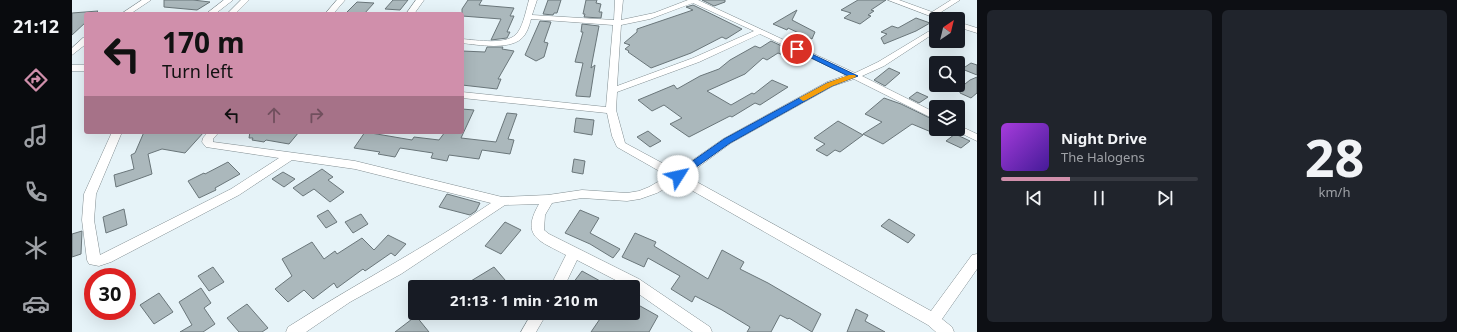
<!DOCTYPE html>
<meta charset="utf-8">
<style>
:root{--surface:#171b24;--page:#20242c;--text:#f1f3f6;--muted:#9ea1a6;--line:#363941;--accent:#d08fab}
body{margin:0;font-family:"Noto Sans",sans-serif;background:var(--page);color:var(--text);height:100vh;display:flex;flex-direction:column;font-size:15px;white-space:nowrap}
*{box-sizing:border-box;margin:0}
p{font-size:13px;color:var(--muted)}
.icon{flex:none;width:22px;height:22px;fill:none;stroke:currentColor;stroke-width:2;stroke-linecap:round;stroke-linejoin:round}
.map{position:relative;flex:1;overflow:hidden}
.side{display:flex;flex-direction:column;gap:10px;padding:10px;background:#0d0f14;width:480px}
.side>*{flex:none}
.top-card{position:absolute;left:12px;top:12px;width:380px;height:122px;border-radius:4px;box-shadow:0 4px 16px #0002;background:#d08fab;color:#111;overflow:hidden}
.needle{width:26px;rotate:35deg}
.buttons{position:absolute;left:857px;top:12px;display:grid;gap:8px}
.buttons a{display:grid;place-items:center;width:36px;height:36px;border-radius:4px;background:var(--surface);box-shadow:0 4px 16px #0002;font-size:20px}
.speed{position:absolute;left:12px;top:268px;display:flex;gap:8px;font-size:20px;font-weight:700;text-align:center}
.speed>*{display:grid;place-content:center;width:52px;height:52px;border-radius:50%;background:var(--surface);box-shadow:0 4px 16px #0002;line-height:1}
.speed .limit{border:6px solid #d22;background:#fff;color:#111}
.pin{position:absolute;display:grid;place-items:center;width:34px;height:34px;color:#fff;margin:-17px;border:2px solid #fff;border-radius:50%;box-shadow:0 1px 4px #0007}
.me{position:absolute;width:44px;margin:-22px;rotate:55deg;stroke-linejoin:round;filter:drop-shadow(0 0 3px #0008)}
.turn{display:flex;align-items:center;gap:14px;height:84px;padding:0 12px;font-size:18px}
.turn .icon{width:52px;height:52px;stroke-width:2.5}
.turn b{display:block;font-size:28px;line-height:34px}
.lanes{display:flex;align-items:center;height:38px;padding:0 12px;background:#0003;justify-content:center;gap:20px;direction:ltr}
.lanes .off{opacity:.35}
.side .tile{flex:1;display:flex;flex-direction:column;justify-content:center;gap:6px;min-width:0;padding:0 14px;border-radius:6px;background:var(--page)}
.side .dial{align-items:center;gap:0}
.dial b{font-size:52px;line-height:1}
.song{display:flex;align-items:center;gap:12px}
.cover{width:48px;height:48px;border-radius:6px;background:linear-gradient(135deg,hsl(280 70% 55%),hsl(260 70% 35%))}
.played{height:4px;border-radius:2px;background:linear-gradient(90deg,var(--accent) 35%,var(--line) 35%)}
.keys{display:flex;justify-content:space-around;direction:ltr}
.side .tiles{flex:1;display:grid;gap:10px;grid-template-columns:repeat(2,1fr)}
.trip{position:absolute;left:336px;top:280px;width:232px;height:40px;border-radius:4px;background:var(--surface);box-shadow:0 4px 16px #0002;font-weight:700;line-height:40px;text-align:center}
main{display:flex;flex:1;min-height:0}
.tab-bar{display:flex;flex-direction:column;width:72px;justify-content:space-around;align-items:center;background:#090b0e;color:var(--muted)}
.tab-bar .icon{width:28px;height:28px}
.tab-bar .current{color:var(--accent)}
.tab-bar b{font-size:18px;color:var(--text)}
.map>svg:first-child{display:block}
.building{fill:#abb8bc;stroke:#6a767a}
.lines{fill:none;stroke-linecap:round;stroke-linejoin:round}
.street-casing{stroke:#828e92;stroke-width:1}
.street{fill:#fff;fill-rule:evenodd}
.route{fill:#1a73e8;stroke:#114b97}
.slow{fill:#f59e0b}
</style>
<main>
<nav class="tab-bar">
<b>21:12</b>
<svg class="icon current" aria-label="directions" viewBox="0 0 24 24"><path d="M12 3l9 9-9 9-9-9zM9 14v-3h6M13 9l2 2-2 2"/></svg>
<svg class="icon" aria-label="music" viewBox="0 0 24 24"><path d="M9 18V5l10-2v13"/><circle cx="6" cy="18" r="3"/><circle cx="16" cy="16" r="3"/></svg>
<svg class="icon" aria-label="phone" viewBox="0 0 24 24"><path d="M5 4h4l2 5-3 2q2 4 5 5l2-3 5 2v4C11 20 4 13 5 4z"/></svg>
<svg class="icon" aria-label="climate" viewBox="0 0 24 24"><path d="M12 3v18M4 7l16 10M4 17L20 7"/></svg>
<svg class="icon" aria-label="car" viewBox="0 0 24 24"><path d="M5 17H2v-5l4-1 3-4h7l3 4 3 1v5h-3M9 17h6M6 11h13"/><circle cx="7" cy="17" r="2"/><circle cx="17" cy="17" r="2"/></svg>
</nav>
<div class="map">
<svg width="905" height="332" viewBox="0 0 905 332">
<rect width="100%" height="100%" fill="#e6f3f8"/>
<path class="building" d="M92 0H121L138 2 125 10 92 7Z
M321 0H336L328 10 313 9Z
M396 0H410L407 5 442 8 438 16H442L435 32H438L435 38 419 40 429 19 390 16V9Z
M476 0H489L485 13H482L481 15 471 14Z
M514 0H525L524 3 529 4 527 12H530L529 18 512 17 513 14H511Z
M630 0H653V2L642 6Z
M786 0H814L799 10 802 11 796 15 799 16 788 24 772 18 779 13 769 10Z
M285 2 302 3 292 14H273Z
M621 5 670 29 654 39 650 37 619 53 579 68 556 52 557 51 553 49 558 45 552 43 565 32V29L621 10 614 7Z
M725 10 720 20 743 32 740 39 716 28 715 30 701 24Z
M26 11 23 14H14V22L0 35V13Z
M844 18 858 23 844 31 812 44 809 38 815 34 809 32 820 26 826 28Z
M468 21 479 22 472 42 476 43 472 57 464 61 453 55Z
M510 24 527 26 519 68 523 65 518 97 504 96V94L511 63 503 62 511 32H509Z
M699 41 731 56 728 62 706 53 695 60 691 58 673 74 635 91 659 105 680 93 682 94 700 80 716 87 688 105 683 103 660 117 658 116 617 137 598 124 610 118 592 105 580 111 566 100 602 85 605 89 628 76 647 69 658 60 683 46 688 48Z
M415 47H431L430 49 442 51 426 79H429L425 89 390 85V51L413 52Z
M899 63 905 65V75L890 69Z
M817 68 828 73 813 86 802 80Z
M905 77V93L899 98 888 93V88L898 80Z
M845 92 856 97 847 103 837 98Z
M812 98 829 104 864 121V134L840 124 811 144 791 134 810 122 793 114Z
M390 109 402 110 389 138 424 142 435 113 445 114 436 139 442 140 438 154 410 150 407 159 377 155 375 161 359 158 361 153 328 148 323 157 306 154 308 152 282 148 293 132 340 140 342 137 367 140 373 132H390Z
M504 118 522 120 520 135 502 132Z
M766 121 791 135 768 152 763 150 755 156 744 150 753 144 742 138Z
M576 131 581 135 589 141 578 147 565 137Z
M72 132H132L113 153 90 149 76 154 80 174 44 187 42 175 62 169 59 155 63 153Z
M178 132H227L217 144 194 140 192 142 180 140 181 138H177Z
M883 134 898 141 889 148 874 141Z
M502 159 513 161 511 174 500 172Z
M156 162 168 174 143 188 144 190 127 198 116 181 132 173 133 174Z
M250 169 261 177 256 180 272 192 258 202 242 189 231 196 221 188Z
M211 172 223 179 212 187 200 179Z
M375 194 408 203 404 211 398 215 367 207Z
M52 209 55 225 34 233 31 217Z
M256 210 265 222 254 228 245 216Z
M508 210 527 218 518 233 548 249 541 258 518 244 493 233Z
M289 214 296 224 281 233 273 222Z
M817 219 843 235 836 243 809 226Z
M433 222 449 230 429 254 413 246Z
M10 231 9 254 0 257V234Z
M563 233 584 242 582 246 636 279 650 250 672 262 668 269 696 283 749 314 740 332 717 318 716 319 708 315 699 332H675L678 327 650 310 623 296 620 302 599 289 608 276 576 258 572 267 550 257Z
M316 235 334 244 323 256 319 253 293 271 291 269 265 288 262 283 241 299 232 290 216 302 203 289 220 276 210 259 240 242 252 259 263 251 265 254 290 238 302 250Z
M141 267 152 282 137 291 126 276Z
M422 267 439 287H389Z
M510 271 539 287H498Z
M129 288 139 303 132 308 143 324 131 332H108L120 325 107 302Z
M87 293 101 312 82 324 68 305Z
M561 302 586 316 577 332H519L532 313H561Z
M175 304 196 328 190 332H167L155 318Z
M784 309 796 315 793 321 813 332H775Z
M344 316 357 332H323Z"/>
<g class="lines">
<defs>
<path id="street" d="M70 0H79L58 14H49Z
M152 0H161L143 14H134Z
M169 0H177L163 14H155Z
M265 0H273L261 14H253Z
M344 0H352L342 14H334Z
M457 0H465L460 15 542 20 543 0H551L549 20 582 13 616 0H626L783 73 806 62 864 27V32L812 66 790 76 864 113V120L782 79 761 86 659 143 614 176 859 311 900 255 905 254V269L870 319 880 327 882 332H864L856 325 605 182 585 193 568 199 555 201 510 198 480 203 473 215 472 230 477 234 567 279 638 327 640 332H621L561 290V287H557L505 260 492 287H478L494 255C468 241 448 237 467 204L433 205 329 274 278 302 234 332H214L216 327C283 284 353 248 419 203L283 169 220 160 167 195 39 262 27 266 17 264 15 260 10 220 12 194 40 132H50L24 194 22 220 28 255 159 189 207 158 134 147 130 142 131 138 136 132H147L141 139V142L283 161 430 197 476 195 510 190 555 193 567 191 577 187 596 176 545 147 540 136 535 113 390 98V92L534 107 541 25 459 19C457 26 455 34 449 39 436 50 406 45 390 43V39C404 40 437 46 446 32 452 23 454 10 457 0ZM621 3 682 31 621 58 545 86 549 25 578 19ZM688 34 775 75 755 82 651 139 605 171 553 143 544 110 545 92 627 62Z
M816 0H827L860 12 879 0H888L866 14 877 19H866Z
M886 22 905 28V33L886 27Z
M11 38H14V44L0 55V48Z
M0 65H14V71H0Z
M886 125 905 134V141L882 130V129H886Z
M460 313H475L464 332H449Z"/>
</defs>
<use href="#street" class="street-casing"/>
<use href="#street" class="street"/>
</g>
<path class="route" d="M725 47 786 76 760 86 658 143 609 178H602L601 176 602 174 652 139 755 83 776 76 723 50V48Z"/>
<path class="slow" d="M777 75H783L784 77 760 86 734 100 731 101 727 98 755 83Z"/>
</svg>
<div class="buttons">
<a><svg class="needle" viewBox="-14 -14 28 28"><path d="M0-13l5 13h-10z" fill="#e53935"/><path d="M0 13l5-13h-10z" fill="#9ea1a6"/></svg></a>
<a><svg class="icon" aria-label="search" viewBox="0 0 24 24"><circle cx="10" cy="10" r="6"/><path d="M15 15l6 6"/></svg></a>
<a><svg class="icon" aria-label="layers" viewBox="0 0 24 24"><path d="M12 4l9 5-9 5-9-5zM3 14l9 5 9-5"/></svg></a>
</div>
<div class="speed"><div class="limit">30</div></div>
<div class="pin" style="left:725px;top:49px;background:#d93025"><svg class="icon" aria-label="arrive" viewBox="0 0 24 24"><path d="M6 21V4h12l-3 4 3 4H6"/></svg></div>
<svg class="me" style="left:606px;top:176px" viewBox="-20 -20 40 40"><circle r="19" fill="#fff"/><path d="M0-13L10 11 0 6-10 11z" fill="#1a73e8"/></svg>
<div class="trip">21:13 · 1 min · 210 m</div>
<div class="top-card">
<div class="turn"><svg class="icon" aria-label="left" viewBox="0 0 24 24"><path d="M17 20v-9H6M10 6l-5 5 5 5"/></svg><div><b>170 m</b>Turn left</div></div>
<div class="lanes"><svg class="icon" aria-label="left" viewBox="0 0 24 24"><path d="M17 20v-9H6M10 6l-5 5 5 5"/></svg><svg class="icon off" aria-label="ahead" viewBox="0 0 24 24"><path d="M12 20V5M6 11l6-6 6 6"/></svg><svg class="icon off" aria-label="right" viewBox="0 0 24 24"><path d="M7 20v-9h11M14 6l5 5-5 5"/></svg></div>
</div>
</div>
<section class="side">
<div class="tiles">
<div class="tile">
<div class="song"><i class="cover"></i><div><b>Night Drive</b><p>The Halogens</p></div></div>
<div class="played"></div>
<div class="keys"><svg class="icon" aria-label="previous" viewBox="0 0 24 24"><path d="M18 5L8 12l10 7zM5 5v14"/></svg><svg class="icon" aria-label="pause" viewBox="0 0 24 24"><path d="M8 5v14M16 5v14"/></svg><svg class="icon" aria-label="next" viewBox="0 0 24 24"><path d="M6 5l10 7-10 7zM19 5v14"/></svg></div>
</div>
<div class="tile dial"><b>28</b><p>km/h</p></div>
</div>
</section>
</main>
